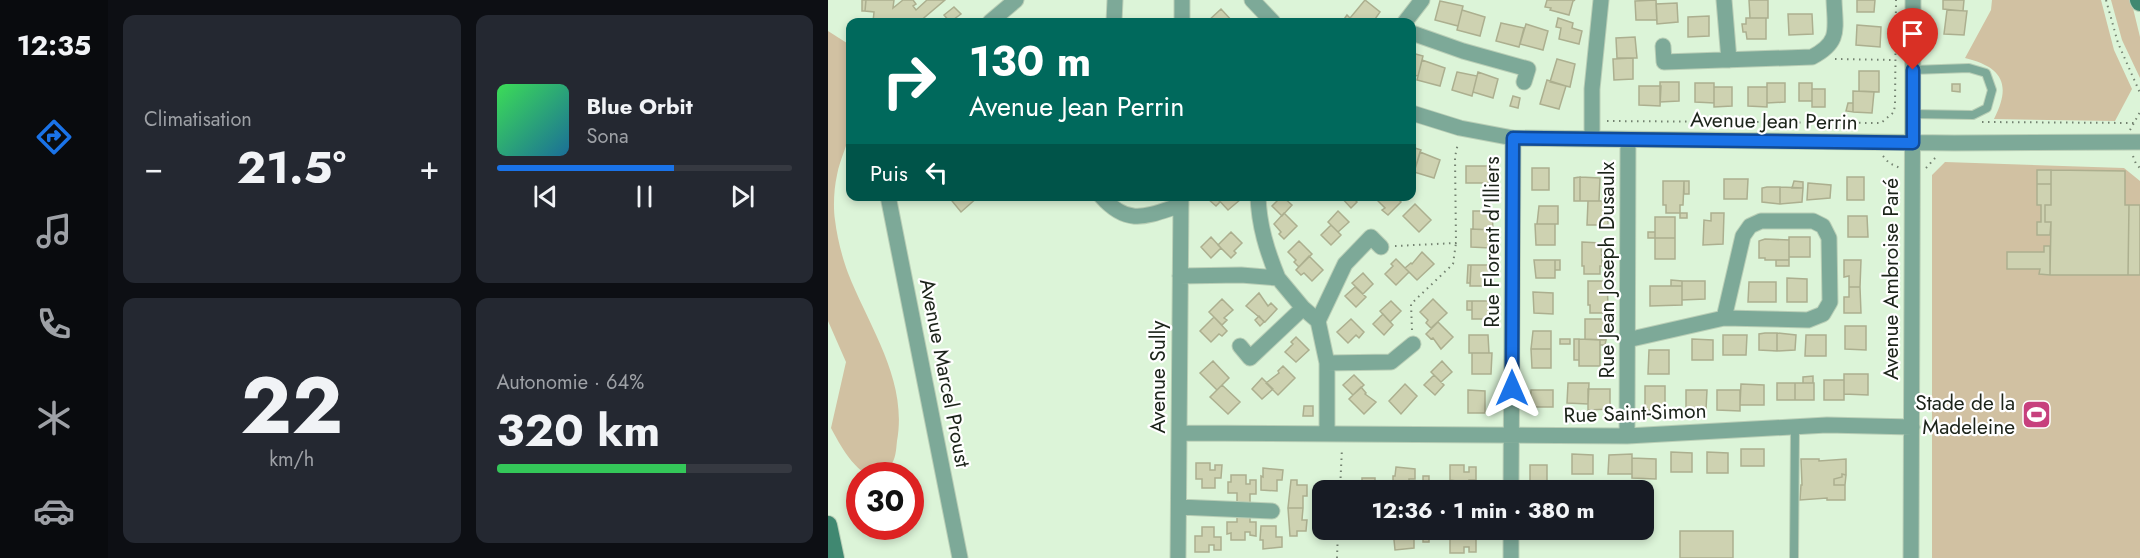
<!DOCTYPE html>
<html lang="fr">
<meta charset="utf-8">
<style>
:root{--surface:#171b24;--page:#242831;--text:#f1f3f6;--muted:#9ea1a6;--line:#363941;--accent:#1a73e8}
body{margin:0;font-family:Jost,sans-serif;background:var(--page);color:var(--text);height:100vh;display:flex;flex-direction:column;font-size:22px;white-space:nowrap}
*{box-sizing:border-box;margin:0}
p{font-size:20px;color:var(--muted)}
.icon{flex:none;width:33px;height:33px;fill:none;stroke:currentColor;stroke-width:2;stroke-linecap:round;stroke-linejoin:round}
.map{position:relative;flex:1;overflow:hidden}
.sheet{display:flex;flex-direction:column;gap:15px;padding:15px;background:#0d0f14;width:720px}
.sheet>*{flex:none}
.guide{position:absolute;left:18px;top:18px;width:570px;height:183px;border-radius:12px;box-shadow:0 3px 9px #0003;background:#00695c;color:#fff;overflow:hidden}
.speed{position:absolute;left:18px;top:462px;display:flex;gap:12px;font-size:30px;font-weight:700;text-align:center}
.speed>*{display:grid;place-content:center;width:78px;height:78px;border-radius:50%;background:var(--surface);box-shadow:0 3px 9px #0003;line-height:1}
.speed .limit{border:9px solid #d22;background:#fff;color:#111}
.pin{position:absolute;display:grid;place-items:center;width:51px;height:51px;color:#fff;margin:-62px -26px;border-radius:50% 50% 50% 0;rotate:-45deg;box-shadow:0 0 6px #0007}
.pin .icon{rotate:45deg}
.me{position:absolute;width:66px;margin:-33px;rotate:0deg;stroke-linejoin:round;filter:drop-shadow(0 0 4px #0008)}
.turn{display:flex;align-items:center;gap:21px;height:126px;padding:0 24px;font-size:27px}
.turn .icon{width:78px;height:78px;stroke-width:2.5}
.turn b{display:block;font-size:42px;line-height:51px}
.then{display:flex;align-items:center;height:57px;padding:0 24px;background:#0003;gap:12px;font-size:22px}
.big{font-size:45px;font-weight:700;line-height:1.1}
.sheet .tile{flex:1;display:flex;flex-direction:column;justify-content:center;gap:9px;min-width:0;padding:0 21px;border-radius:12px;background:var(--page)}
.sheet .dial{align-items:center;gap:0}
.dial b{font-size:78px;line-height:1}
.song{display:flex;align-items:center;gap:18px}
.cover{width:72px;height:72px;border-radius:9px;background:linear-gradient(135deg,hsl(130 70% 55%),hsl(200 70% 35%))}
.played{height:6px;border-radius:3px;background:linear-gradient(90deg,var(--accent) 60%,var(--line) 60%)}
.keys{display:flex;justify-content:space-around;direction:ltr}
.heat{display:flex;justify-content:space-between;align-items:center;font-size:33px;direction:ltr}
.charge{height:9px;border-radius:4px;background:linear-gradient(90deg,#34c759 64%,var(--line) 0)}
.sheet .tiles{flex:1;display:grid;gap:15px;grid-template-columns:repeat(2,1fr)}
.trip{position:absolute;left:484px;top:480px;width:342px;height:60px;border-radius:12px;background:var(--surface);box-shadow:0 3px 9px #0003;font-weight:700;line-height:60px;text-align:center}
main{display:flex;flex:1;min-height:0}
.tabs{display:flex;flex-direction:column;width:108px;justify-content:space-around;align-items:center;background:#090b0e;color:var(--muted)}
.tabs .icon{width:42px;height:42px}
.tabs .selected{color:var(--accent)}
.tabs b{font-size:27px;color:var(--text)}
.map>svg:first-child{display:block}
.green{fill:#d1c1a2}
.building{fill:#ced2b1;stroke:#acaf8f;stroke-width:1.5}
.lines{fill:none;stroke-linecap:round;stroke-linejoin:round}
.lane-casing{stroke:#b9ceb6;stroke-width:10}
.street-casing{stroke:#b9ceb6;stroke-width:17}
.secondary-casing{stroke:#b9ceb6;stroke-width:20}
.path{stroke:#738270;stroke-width:2;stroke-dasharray:1.5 4.5;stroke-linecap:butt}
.lane{stroke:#7da998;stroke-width:8}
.street{stroke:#7da998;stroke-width:15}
.secondary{stroke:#408871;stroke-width:18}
.route-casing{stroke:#114b97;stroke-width:15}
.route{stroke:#1a73e8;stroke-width:10}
.labels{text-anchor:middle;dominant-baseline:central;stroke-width:4.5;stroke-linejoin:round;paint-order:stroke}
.street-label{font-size:21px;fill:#1b2319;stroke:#fff}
.poi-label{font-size:21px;fill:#1b2319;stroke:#fff;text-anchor:end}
</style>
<main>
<nav class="tabs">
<b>12:35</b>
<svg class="icon selected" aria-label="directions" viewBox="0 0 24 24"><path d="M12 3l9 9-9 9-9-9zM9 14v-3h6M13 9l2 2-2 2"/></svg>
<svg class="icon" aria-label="music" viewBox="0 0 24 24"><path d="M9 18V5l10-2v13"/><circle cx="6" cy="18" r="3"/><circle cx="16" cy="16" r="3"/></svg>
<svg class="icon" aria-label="phone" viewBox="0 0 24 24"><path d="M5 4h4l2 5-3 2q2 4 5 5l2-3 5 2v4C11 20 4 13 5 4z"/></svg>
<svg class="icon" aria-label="climate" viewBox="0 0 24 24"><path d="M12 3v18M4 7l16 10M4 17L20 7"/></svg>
<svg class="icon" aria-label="car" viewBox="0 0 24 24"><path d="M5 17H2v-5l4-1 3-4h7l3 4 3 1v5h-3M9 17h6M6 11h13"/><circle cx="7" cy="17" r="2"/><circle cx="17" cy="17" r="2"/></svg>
</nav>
<section class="sheet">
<div class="tiles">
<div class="tile"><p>Climatisation</p>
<div class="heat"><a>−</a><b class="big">21.5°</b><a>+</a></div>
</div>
<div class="tile">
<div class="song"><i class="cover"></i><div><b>Blue Orbit</b><p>Sona</p></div></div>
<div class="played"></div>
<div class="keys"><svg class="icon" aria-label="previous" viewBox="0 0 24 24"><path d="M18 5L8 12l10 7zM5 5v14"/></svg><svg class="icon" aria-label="pause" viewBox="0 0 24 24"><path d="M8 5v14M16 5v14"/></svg><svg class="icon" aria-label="next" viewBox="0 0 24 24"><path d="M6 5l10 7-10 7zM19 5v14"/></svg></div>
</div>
<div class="tile dial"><b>22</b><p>km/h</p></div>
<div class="tile"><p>Autonomie · 64%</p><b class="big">320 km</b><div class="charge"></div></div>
</div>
</section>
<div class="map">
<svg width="1312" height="558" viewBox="0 0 1312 558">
<rect width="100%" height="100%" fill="#dcf4d8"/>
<path class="green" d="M1164 0H1273L1286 50 1304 89 1287 121 1166 119C1184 84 1174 67 1137 58L1163 10Z
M1283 0H1303L1312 37V78L1294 40Z
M0 31 22 45C22 72 25 100 22 127 21 144 12 158 9 175 6 188 5 207 7 220 9 237 14 257 20 273 41 327 80 380 69 441 68 450 68 459 62 466 39 496 13 447 3 428L18 362 0 321Z
M1117 162 1296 168 1312 181V558H1104V175Z"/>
<path class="building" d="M34 0H38L37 11H34Z
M38 0H66L65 8 75 0H85L88 4 85 6 88 10 99 0H117L91 22H45L46 12 37 11Z
M537 0 552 12 545 22H528L522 18Z
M719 0H747L745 1 741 15 722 10 723 8 717 7Z
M828 0 829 20H808L807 1Z
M921 0H940V18H922Z
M1029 0H1047L1046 12H1029Z
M1115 0H1136L1135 11 1115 9Z
M612 1 635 6 630 26 607 20Z
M849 3 850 22 829 24 828 4Z
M126 7 133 14 122 22 116 15Z
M393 9 405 22H379Z
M634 10 657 17 652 36 629 30Z
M1119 10 1139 11 1136 35 1116 34Z
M960 14H984L985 34 961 35Z
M519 15 522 18 528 22H514Z
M881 16V36L860 37V17Z
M730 18 745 23 744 28 754 31 751 44 731 39 733 28 728 27Z
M918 18H938V39H919L918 32H915L914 24H918Z
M673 23 696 28 691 47 668 41Z
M698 24 720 31 715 50 692 44Z
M1029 25 1053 27 1052 47 1028 45Z
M807 37 809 58H789L788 38Z
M584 53 595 56 590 76 584 75Z
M805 58V79L786 80 785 59Z
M729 59 747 64 742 87 722 82Z
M594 60 617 68 612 86 589 80Z
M1031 71H1051V92L1031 91Z
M629 72 649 76 644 96 624 90Z
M650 72 670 79 665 98 645 92Z
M719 80 738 86 731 109 712 104Z
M832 82H851V101L832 102Z
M867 83H886V103L867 102Z
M939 83H957V102L939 103Z
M971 83H984V101H971Z
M1124 84H1132V92L1124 91Z
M811 86H833L832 106 811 105Z
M886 87H904V106L886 107Z
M920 87H939V107L920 106Z
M984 89H997V107H984Z
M1025 91 1046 92 1044 113 1025 112Z
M685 96 692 98 690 108 682 106Z
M1020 103H1025V112L1018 111Z
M584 147 593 150 587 169 584 168Z
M592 152 612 160 606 178 586 172Z
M638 166H661V183H638Z
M704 168H721V190H704Z
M1209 170H1223V184H1209Z
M1223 170 1297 171V205H1301L1300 275H1222L1223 222H1217V205H1223Z
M752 177V201H746V178Z
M752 177 772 178 771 201H752Z
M1019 177H1036V200H1019Z
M896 179H920L919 199H896Z
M835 181H856L855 205H852V213H838V205H835Z
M856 181H861V194H856Z
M966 181 975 182V188H964Z
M980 183 1003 185 1002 198 979 200Z
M1209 184H1223V205H1217V222H1223L1222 235H1209V222H1213V205H1209Z
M939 187H952V204L934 202V188Z
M952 187 975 188 974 202 952 204Z
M120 196H151L133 212Z
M380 196H387L392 202 388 206 379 198Z
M387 196H410L413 199 400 210Z
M454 196 464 205 454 216 444 206Z
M512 196H528L526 199 529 202 523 208Z
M552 196H567L573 202 560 215 554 210 557 208 549 200Z
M760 201H779L780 225H759Z
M587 204 603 220 591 232 575 216Z
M1301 205H1312V275H1300Z
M711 206H730V224H709Z
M510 211 521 222 510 232 500 222Z
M645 211H664L665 230 645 229Z
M456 213 469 226 456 239 451 234 453 232 446 224Z
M852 213H859V218H852Z
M883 213H896L895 244 875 245 876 220 883 221Z
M1020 216H1039L1040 237H1020Z
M827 217H847V238H827Z
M707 224H727V245H708Z
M503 225 513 235 503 245 493 235Z
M643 229 663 230 662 248 643 247Z
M403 232 414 243 406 251 408 253 403 258 390 245Z
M820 232H827V238H820Z
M383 237 393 248 383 258 373 247Z
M961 237H982V257H961Z
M827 238H847V259H827Z
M937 239 961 240V260H937V258H931V241Z
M471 241 484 254 471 267 466 262 468 260 460 252Z
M754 242 773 243 774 266H772V274H756V266H754Z
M1216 246H1222V275L1211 274 1212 269H1179V252H1216Z
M594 252 606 264 589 280 577 268 583 263 584 264Z
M481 256 495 270 484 281 476 273 473 275 468 270Z
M568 259 581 272 568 285 557 274 565 266 563 264Z
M706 260H727V278H708Z
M727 260H732V270H727Z
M948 260H961V266H948Z
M1016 260H1033L1032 287H1021V276L1016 277Z
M640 265H643L642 283H639Z
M643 265H661L663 286H642Z
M535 273 545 284 535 294 524 283Z
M959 278 979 279V302H959Z
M843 280 854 281V286H843Z
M760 281H779L780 305H778V313H762V305H760Z
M854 281H877V299L854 300Z
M921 282H948V302H920Z
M822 286H854V305L822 306Z
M527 287 538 297 528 307 517 296Z
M1021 287H1032L1033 313H1016V297H1021Z
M705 292 725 293V314L706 313Z
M431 293 440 306 443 303 449 309 437 322 418 306Z
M394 299 405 310 396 318 399 320 394 325 381 312Z
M605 299 619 313 603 328 598 323 600 320 592 312Z
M563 301 573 311 562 322 552 311Z
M639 301H644V310H639Z
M644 301H663L664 319H644Z
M555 314 565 325 556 335 545 324Z
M431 316 436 322 432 326 427 320Z
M386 317 399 331 394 336 391 334 383 342 372 331Z
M523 319 536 332 531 338 528 335 520 343 509 332Z
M757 319H776L778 340 757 339Z
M610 322 625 337 613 349 605 338 603 339 598 334Z
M1017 326H1038V350L1017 349Z
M705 331H723V349H703Z
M937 333H949V351L931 350V334Z
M949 333 968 335 967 350 949 351Z
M641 335H660L661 353H641Z
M895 335H919L918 355H895Z
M978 335H998V356H977Z
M468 337 481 350 468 362 457 352 465 344 463 342Z
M732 339H742V344H732Z
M746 339H751V360H746Z
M751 339 772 340V366H751Z
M864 339 885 340V360H864Z
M772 340H778L777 345H772Z
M703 349H723V368H704Z
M821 350H841V374H820Z
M644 353H664L663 374H644Z
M385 361 401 378 389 390 372 373Z
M614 361 624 372 613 382 603 372Z
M455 366 467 378 450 395 438 383 451 373 450 371Z
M1016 374H1040V395L1016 394Z
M526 375 536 385 525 395 515 385Z
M606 375 616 385 607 395 596 385Z
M985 376V383H975V377Z
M434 378 445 389 434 399 424 389Z
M996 380H1016V400H996Z
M740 383H761L760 404 739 403Z
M949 383H967V400H949Z
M967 383H986V400H967Z
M577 384 589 396 573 414 561 401Z
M913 384 936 385V405H912Z
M394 385 412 402 400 414 382 397Z
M817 386H837V410H817Z
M533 387 538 393 537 394 548 402 536 414 521 399Z
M760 389H782V409L760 410Z
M640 390 657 391V413H640Z
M703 390H725V407H702Z
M858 390H879L878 410H858Z
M889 390H912V411L889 410Z
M476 406H485V416H475Z
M913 449H936V466H913Z
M843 452 864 453V472H843Z
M879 452 900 453V473H879Z
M744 454 765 455V474H744Z
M804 454V474H780L781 455Z
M804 458 828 459V479L804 478Z
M973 459H991V461L1018 459V475L1014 474V477L1006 479V485H1017V500H999V498L972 500 973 485H974Z
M368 463H382V470H387V465H394L393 478H387V488H374V479H368Z
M622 465H636V472H641V467H648V480H641V490H628V481L622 480Z
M702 465H719V488H702Z
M568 467 587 469V479H581V490H565V476H567Z
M435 468 455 470 454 480H449V491L433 490V476L435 477Z
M1014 474 1018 475 1017 485H1006V479L1014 477Z
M403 475H418V484H422V480H428V494H422V503L409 502V493H400V482H403Z
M595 476H601V481H611V490H593V488H595Z
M534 478H547V488H553V484H561V490H534Z
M463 480H469V485H479V496H475V508H460Z
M460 508H475L474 520H479L478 531H469V536H462Z
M409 513H422V522H428V536L422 535V532H417V540H403V533L399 534V522H409Z
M433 526H448V537H454V547L435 549V540H432Z
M374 527H386V537H393V550H386V545H381V552H367V536H374Z
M534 530H547V539H534Z
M565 530H581L580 538H586V548L567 550Z
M592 530H611V537H601V542H595V530Z
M628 530H641V538H648V552H641V547H636V553H622V538H628Z
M852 531H905V558H852Z"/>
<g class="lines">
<defs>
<path id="lane" d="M1085 70 1141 68 1158 73 1164 90 1159 108 1145 115 1085 114
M966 558 967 427"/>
<path id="street" d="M424 0 445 22
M896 0 901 60
M162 22 188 0
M286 22 287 0
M354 22V0
M577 22 594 0
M584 33 635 51 700 69 696 82
M835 46 836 62 984 57C1013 42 1007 29 1006 0
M584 113 632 128 685 138 1126 143 1312 142
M764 139V89L773 0
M60 196 132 558
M273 196C300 227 319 216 353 205
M430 196C431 226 439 251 450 278
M352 276 413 275 450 278 475 308 490 321 499 363V434
M490 321 517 264 543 237 553 247
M799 340 896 318 980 320 995 314 1002 302 1001 238 995 226 985 221H933L922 226 915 236 896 318
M412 346 422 358 475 308
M499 363 563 362 585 344
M351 433 799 436 999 425 1084 427
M799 436 800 140
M683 490 685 138
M351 507 444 511
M350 558 353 196
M683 558V530
M1083 558 1085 0"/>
<path id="secondary" d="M1311 0 1312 2
M0 525 7 558"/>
</defs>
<use href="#lane" class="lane-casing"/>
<use href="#street" class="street-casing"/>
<use href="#secondary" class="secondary-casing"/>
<path class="path" d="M1278 0 1290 43 1312 93
M1007 59 1067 60
M779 121 1053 123 1066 112 1067 104 1068 0
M1154 122 1306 123
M1302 130 1312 112
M1055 156 1061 163 1072 168
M1305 156 1308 164 1312 168
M1098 168 1108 157
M567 246 628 243 627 157 630 143
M584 330 583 304 625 264 628 243
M512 490 514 448
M509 558 510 530"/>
<use href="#lane" class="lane"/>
<use href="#street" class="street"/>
<use href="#secondary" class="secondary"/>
</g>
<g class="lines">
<defs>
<path id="route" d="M684 388 685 138 1085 143V70"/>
</defs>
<use href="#route" class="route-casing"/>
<use href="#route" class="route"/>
</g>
<defs>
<symbol id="stadium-square" viewBox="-11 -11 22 22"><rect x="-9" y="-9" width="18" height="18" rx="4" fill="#c7407d" stroke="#fff"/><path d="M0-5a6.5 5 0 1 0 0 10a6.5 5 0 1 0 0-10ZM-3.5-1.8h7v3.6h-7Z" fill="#fff"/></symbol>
</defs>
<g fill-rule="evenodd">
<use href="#stadium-square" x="1192" y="398" width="33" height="33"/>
</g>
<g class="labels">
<g class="street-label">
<text transform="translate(946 121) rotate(1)">Avenue Jean Perrin</text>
<text transform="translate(664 242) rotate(-90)">Rue Florent d'Illiers</text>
<text transform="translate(779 270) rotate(-90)">Rue Jean Joseph Dusaulx</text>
<text transform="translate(1063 279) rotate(-90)">Avenue Ambroise Paré</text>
<text transform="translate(117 373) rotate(79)">Avenue Marcel Proust</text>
<text transform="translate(330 377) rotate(-90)">Avenue Sully</text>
<text transform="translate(807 413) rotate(-2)">Rue Saint-Simon</text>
</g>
<g class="poi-label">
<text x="1187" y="403">Stade de la<tspan x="1187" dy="24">Madeleine</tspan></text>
</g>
</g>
</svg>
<div class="speed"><div class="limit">30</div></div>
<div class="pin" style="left:1085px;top:70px;background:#d93025"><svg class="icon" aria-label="arrive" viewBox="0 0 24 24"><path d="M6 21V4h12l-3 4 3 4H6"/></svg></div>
<svg class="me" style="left:684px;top:388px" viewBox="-20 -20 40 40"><path d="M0-17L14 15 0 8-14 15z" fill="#1a73e8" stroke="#fff" stroke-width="4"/></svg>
<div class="trip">12:36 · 1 min · 380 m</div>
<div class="guide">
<div class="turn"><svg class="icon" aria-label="right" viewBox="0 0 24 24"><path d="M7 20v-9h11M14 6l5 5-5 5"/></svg><div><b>130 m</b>Avenue Jean Perrin</div></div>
<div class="then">Puis<svg class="icon" aria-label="left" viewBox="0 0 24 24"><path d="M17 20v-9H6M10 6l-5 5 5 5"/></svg></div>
</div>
</div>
</main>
